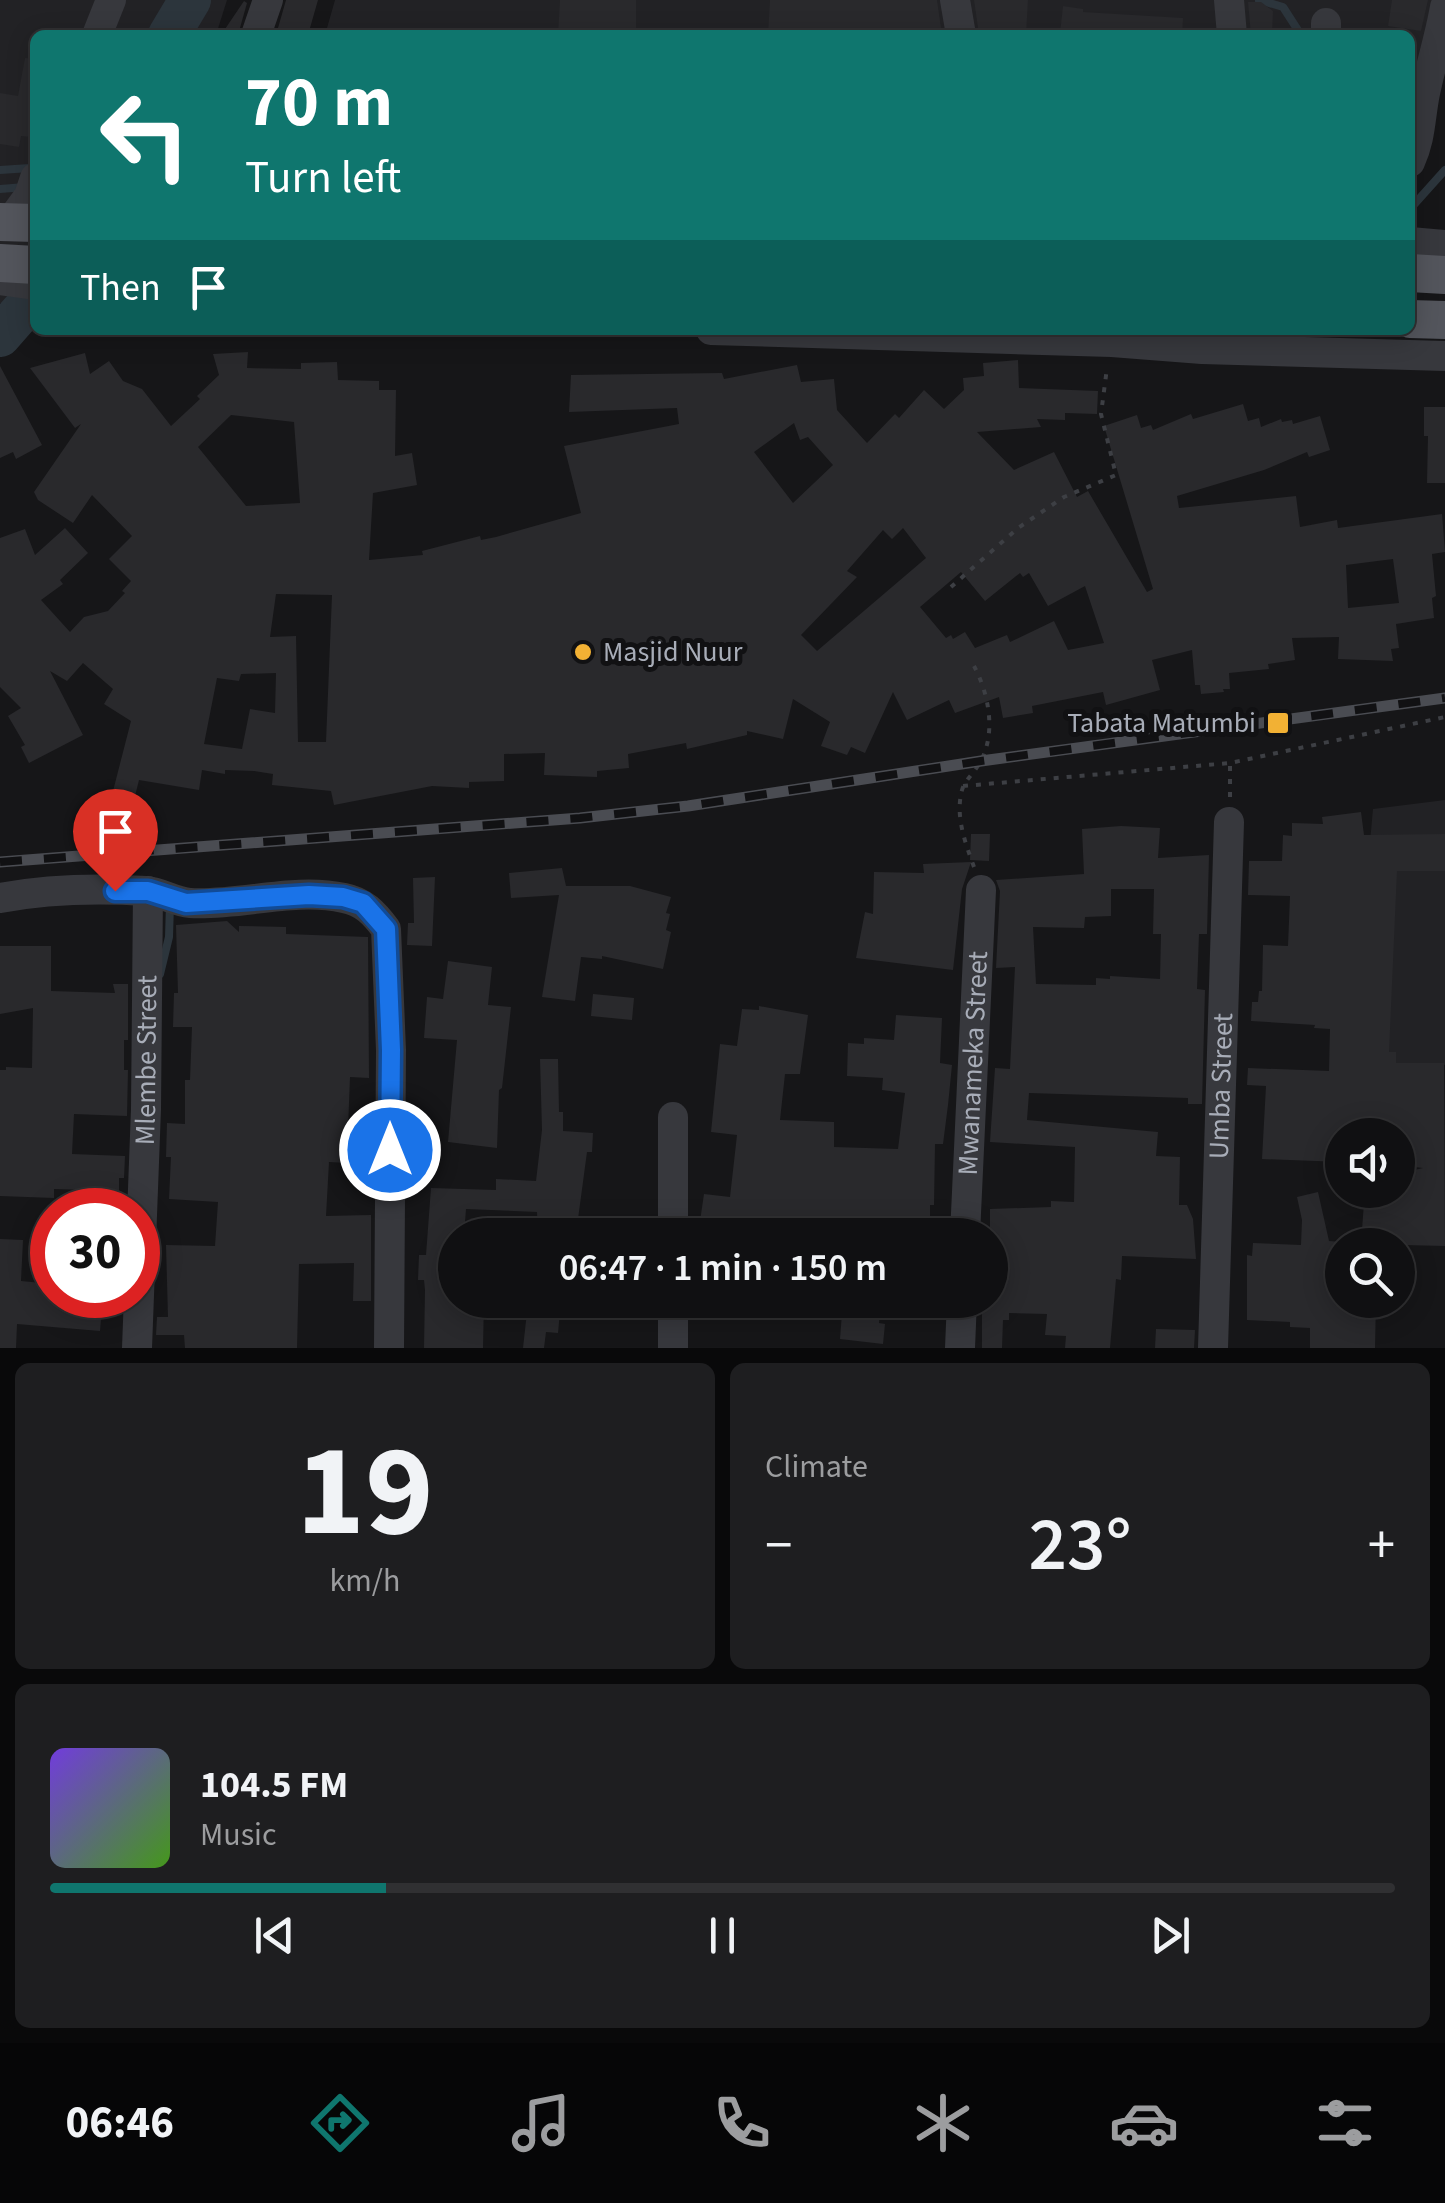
<!DOCTYPE html>
<meta charset="utf-8">
<style>
:root{--surface:#101012;--page:#1e1e20;--text:#f1f3f6;--muted:#9c9d9f;--line:#303032;--accent:#0f766e}
body{margin:0;font-family:"Source Sans 3",sans-serif;background:var(--page);color:var(--text);height:100vh;display:flex;flex-direction:column;font-size:38px;white-space:nowrap}
*{box-sizing:border-box;margin:0}
p{font-size:32px;color:var(--muted)}
.icon{flex:none;width:55px;height:55px;fill:none;stroke:currentColor;stroke-width:2;stroke-linecap:round;stroke-linejoin:round}
.map{position:relative;height:1348px;overflow:hidden}
.details{display:flex;flex-direction:column;gap:15px;padding:15px;background:#09090a;flex:1}
.details>*{flex:none}
.hud{position:absolute;left:30px;top:30px;width:1385px;height:305px;border-radius:15px;box-shadow:0 5px 25px #0003,0 0 0 2px var(--line);background:#0f766e;color:#fff;overflow:hidden}
.fabs{position:absolute;left:1325px;top:1118px;display:grid;gap:20px}
.fabs a{display:grid;place-items:center;width:90px;height:90px;border-radius:50%;background:var(--surface);box-shadow:0 5px 25px #0003,0 0 0 2px var(--line);font-size:50px}
.speed{position:absolute;left:30px;top:1188px;display:flex;gap:20px;font-size:50px;font-weight:700;text-align:center}
.speed>*{display:grid;place-content:center;width:130px;height:130px;border-radius:50%;background:var(--surface);box-shadow:0 5px 25px #0003,0 0 0 2px var(--line);line-height:1}
.speed .limit{border:15px solid #d22;background:#fff;color:#111}
.pin{position:absolute;display:grid;place-items:center;width:85px;height:85px;color:#fff;margin:-102px -42px;border-radius:50% 50% 50% 0;rotate:-45deg;box-shadow:0 0 10px #0007}
.pin .icon{rotate:45deg}
.me{position:absolute;width:110px;margin:-55px;rotate:0deg;stroke-linejoin:round;filter:drop-shadow(0 0 8px #0008)}
.turn{display:flex;align-items:center;gap:35px;height:210px;padding:0 50px;font-size:45px}
.turn .icon{width:130px;height:130px;stroke-width:2.5}
.turn b{display:block;font-size:70px;line-height:85px}
.then{display:flex;align-items:center;height:95px;padding:0 50px;background:#0003;gap:20px;font-size:38px}
.big{font-size:75px;font-weight:600;line-height:1.1}
.details .tile{flex:1;display:flex;flex-direction:column;justify-content:center;gap:15px;min-width:0;padding:0 35px;border-radius:15px;background:var(--page)}
.details .dial{align-items:center;gap:0}
.dial b{font-size:130px;line-height:1}
.song{display:flex;align-items:center;gap:30px}
.cover{width:120px;height:120px;border-radius:15px;background:linear-gradient(135deg,hsl(260 70% 55%),hsl(100 70% 35%))}
.played{height:10px;border-radius:5px;background:linear-gradient(90deg,var(--accent) 25%,var(--line) 25%)}
.keys{display:flex;justify-content:space-around;direction:ltr}
.heat{display:flex;justify-content:space-between;align-items:center;font-size:55px;direction:ltr}
.details .tiles{flex:1;display:grid;gap:15px;grid-template-columns:1fr 1fr}
.tile:last-child{grid-column:span 2}
.trip{position:absolute;left:438px;top:1218px;width:570px;height:100px;border-radius:50px;background:var(--surface);box-shadow:0 5px 25px #0003,0 0 0 2px var(--line);font-weight:600;line-height:100px;text-align:center}
.menu{display:flex;height:160px;justify-content:space-around;align-items:center;background:#060607;color:var(--muted)}
.menu .icon{width:70px;height:70px}
.menu .active{color:var(--accent)}
.menu b{font-size:45px;color:var(--text)}
.map>svg:first-child{display:block}
.built{fill:#222225}
.lines{fill:none;stroke-linecap:round;stroke-linejoin:round}
.stream{stroke:#2c353c;stroke-width:8}
.river{stroke:#2c353c;stroke-width:42}
.building{fill:#29292c;fill-rule:evenodd}
.path{stroke:#3d3f44;stroke-width:4;stroke-dasharray:5 8;stroke-linecap:butt}
.minor{stroke:#37383d;stroke-width:30}
.major{stroke:#53555c;stroke-width:38}
.rail-casing{stroke:#4a4c52;stroke-width:11}
.rail{stroke:#111113;stroke-width:8;stroke-dasharray:22;stroke-linecap:butt}
.route-casing{stroke:#114b97;stroke-width:25}
.route{stroke:#1a73e8;stroke-width:18}
.poi-dot{fill:#f2b134;stroke:#111113;stroke-width:4}
.labels{text-anchor:middle;dominant-baseline:central;stroke-width:10;stroke-linejoin:round;paint-order:stroke}
.poi-label{font-size:28px;fill:#a8adb8;stroke:#111113;text-anchor:start}
.street-label{font-size:28px;fill:#a8adb8;stroke:#111113}
</style>
<div class="map">
<svg width="1445" height="1348" viewBox="0 0 1445 1348">
<rect width="100%" height="100%" fill="#161618"/>
<path class="built" d="M0 0H227L216 35H35V313L0 303Z
M335 0H1438L1410 153V35H325Z
M1445 800V1065L1350 1064 1373 809Z"/>
<g class="lines">
<path class="stream" d="M1259 0 1283 7 1301 35
M0 170 30 168
M0 189 25 187
M1410 209 1445 170
M1161 330 1291 337
M160 974 169 937 170 904"/>
<path class="river" d="M169 35 190 0
M0 336 35 296"/>
</g>
<path class="building" d="M286 0H318L308 35H276Z
M560 0H636V35H558Z
M770 0H937L942 35H768Z
M974 0H1028L1026 35H979Z
M1392 0H1428L1421 31 1388 26Z
M244 1 247 3 238 35H221Z
M1248 2H1261L1273 11 1272 35H1251Z
M1063 6 1083 9V12L1183 18 1182 35 1060 33Z
M25 58 35 59 32 137 21 136 19 147 0 144V93L18 96Z
M248 352 247 368 301 369V363L337 362 338 380 379 381V390H396L395 456 412 453 417 485 373 493 369 560 423 555 422 551 480 536 481 540 496 537 581 513 564 446 679 424 677 408 569 412 571 375 722 373 724 379 797 365 801 382 834 379 837 410 867 443 895 414 899 418 924 390 944 409 964 390 963 378 984 376 983 363 1018 360 1019 388 1098 391 1097 414 1065 413V420L1037 419 1041 427 977 432 1014 470 1054 452 1077 497 1088 491 1147 592 1153 589 1104 426 1137 415 1141 428 1151 425 1153 430 1191 414 1193 419 1243 404 1248 421 1259 418 1261 427 1281 419 1282 422 1292 420 1293 424 1320 416 1330 450 1309 457 1307 452 1264 470 1177 496 1179 508 1296 496 1300 527 1337 520 1338 528 1442 514 1445 552 1432 554 1436 596 1432 598 1434 618 1396 624 1399 648 1391 649 1393 661 1338 659 1339 637 1292 638 1295 660 1268 664 1269 669 1229 673 1230 689H1223L1224 692 1201 694 1200 685H1195L1192 650 1152 660 1160 690 1106 705 1103 692 1032 706 1033 713 1003 718 999 697 955 713 949 700 907 720 893 692 865 753 851 747 847 755 821 746 830 722 793 699 783 739 747 731V735L687 749 686 743 628 754 629 768 597 771V777L544 775 545 753 504 754V781L469 782V788L432 786 334 805 331 791 272 785 273 774 254 771 225 770V774L202 770 199 790 139 780 134 800 112 795 131 721 104 704 113 689 83 663 67 681 50 671 83 735 29 763 21 747 25 745 8 716 21 708 0 687V538L25 529 35 555 65 528 88 553 60 580 63 584 41 600 70 632 84 617 108 611 125 593 122 591 131 581 109 559 132 536 92 495 73 523 38 500 34 492 81 424 75 428 30 368 85 353 90 374 109 361 123 381 142 389 171 426 200 399 197 396 219 375 213 354ZM231 415 294 422 300 503 246 506 198 447ZM794 423 800 440 808 437 833 465 793 503 754 452ZM903 528 926 558 817 651 801 635 857 577 847 571 883 530 892 539ZM1393 559 1399 603 1348 608 1346 565ZM961 572 985 601 1020 573 1023 577 1029 573 1048 606 1085 586 1104 643 1068 650 1054 621 1010 642 1007 635 975 648 965 632 953 639 951 635 946 638 920 607ZM276 594 332 595 326 742H298L296 636 270 637ZM276 673 275 713 250 709 242 749 204 744 217 678 239 681 241 674Z
M0 366 42 445 16 459 13 452 0 458Z
M1424 407H1445V483H1427L1428 436H1424Z
M1361 812 1364 835 1445 834V871H1397L1389 1052H1396V1063H1444L1445 1246 1361 1244 1364 1202 1378 1203 1379 1190H1398V1174L1423 1168 1398 1165V1135H1342V1162L1262 1159 1266 1086 1247 1085 1248 1068 1329 1071 1330 1029 1314 1028 1315 1025 1251 1021 1252 1002H1258L1259 991H1262L1263 945 1288 946 1290 896 1248 895 1249 861H1282L1283 835 1292 836V823L1323 824 1322 817Z
M1121 826 1160 828 1158 858 1209 855 1207 934H1199L1197 989 1205 990 1202 1104H1188V1098L1029 1093 1027 1120 1158 1132 1156 1156 1180 1157 1179 1205H1187L1193 1219 1196 1259 1122 1256 1121 1280 1116 1279 1110 1348H1065L1066 1336 1045 1335 1047 1314 1009 1313V1320H1003L1002 1348H982V1301H990V1209L1051 1207V1201L1074 1202 1075 1147 990 1142 995 1068 1010 1069 1015 967 996 968 1000 891 996 880 1084 874 1082 829ZM1111 889H1154L1153 934H1161L1160 979 1110 976V979L1096 978V985L1036 984 1033 927 1084 928 1085 917 1111 916Z
M971 834H990L989 861 970 860Z
M971 862 962 889 953 970 856 958 865 912 873 914 874 872 924 873 923 864Z
M562 868 566 886H630L671 897 666 913 670 914 666 930 671 932 663 969 602 956V959L581 957 575 1001 542 997 559 895 511 898 509 873Z
M435 877 432 946 407 945 408 923H414L413 878Z
M227 921 239 932V926L286 927V934L368 937 369 1078 350 1077 348 1129 367 1130 365 1164 329 1162 326 1216 371 1215V1301H353L354 1263 299 1264 297 1348H185L184 1335H156L157 1317H168L166 1245 215 1246 218 1202 169 1199 171 1157H166L167 1123 185 1124V1080H190L192 1027H173L174 993H178L176 925Z
M0 946H51V991L115 993 113 984H128V1040H124V1070H128L127 1116 74 1114 72 1154 125 1156 124 1178H119V1191L54 1189V1198L0 1196V1070H6V1067L32 1068 33 1008 0 1014Z
M448 961 492 967 488 1005 511 1007 502 1088 499 1090 497 1148 448 1142 457 1040 424 1038 427 997 443 999Z
M593 994 634 998 632 1020 591 1016Z
M759 1006 808 1015 800 1074H785L780 1120 834 1122V1147L898 1149 905 1093 882 1090 883 1078 847 1076 848 1043 864 1044V1038L894 1040 896 1015 942 1018 940 1063 952 1065 948 1105 943 1144H935L934 1205H930V1222L913 1221 914 1235H698L704 1194 730 1197 737 1135 711 1132 720 1044 737 1046 742 1009 759 1010Z
M540 1059H558L559 1112H563V1131L593 1133 592 1152H587L578 1219H570L571 1235H538L537 1212 466 1209 464 1235H455V1300H484L483 1348H424L425 1290 424 1280H418L419 1255H426L431 1188 496 1190V1179L536 1181 542 1130Z
M1318 1192 1329 1241 1342 1242 1341 1300H1376L1375 1348H1310V1328L1290 1327V1322L1247 1320V1255L1252 1256 1253 1243 1301 1245 1302 1220 1297 1197Z
M0 1239 23 1240 21 1281 52 1284V1295H103L100 1331 17 1324 16 1348H0Z
M843 1300H881L879 1323 885 1324 883 1344 840 1339Z
M528 1303 551 1305V1310L560 1311 558 1333 546 1332 544 1348H523Z
M1156 1329 1195 1330 1194 1348H1155Z"/>
<g class="lines">
<path class="path" d="M951 587 1018 528 1064 497 1116 475 1101 414 1107 368
M963 786 1230 763
M1230 797V763L1445 717
M974 867C965 842 955 816 962 790 965 780 974 773 979 764 997 735 989 694 974 666"/>
<g class="minor">
<path d="M955 0 961 35"/>
<path d="M1229 0 1232 35"/>
<path d="M97 35 111 0"/>
<path d="M256 35 268 0"/>
<path d="M1326 35V23"/>
<path d="M1410 162C1421 138 1420 118 1425 93 1431 64 1440 36 1445 7"/>
<path d="M9 223 29 196 35 178"/>
<path d="M1410 242 1445 245"/>
<path d="M0 280 35 285"/>
<path d="M711 330 1112 342 1202 349 1445 356"/>
<path d="M0 898C48 889 97 888 146 891 161 892 175 902 190 903 241 906 293 887 344 898 364 902 374 913 386 929L391 1050 389 1348"/>
<path d="M673 1235V1117"/>
<path id="s1" d="M965 1235 981 890"/>
<path id="s2" d="M137 1348 146 1109 148 891"/>
<path d="M673 1348V1300"/>
<path d="M960 1348 962 1300"/>
<path id="s3" d="M1213 1348 1229 822"/>
</g>
<path class="major" d="M0 222 35 223
M0 263 35 265
M1410 273 1445 275
M1410 319 1445 320"/>
<defs>
<path id="rail" d="M0 862 580 818 688 806 981 761 1445 698"/>
</defs>
<use href="#rail" class="rail-casing"/>
<use href="#rail" class="rail"/>
</g>
<g class="lines">
<defs>
<path id="route" d="M115 891H148L186 903 309 895 343 897 363 903 386 929 391 1050 390 1150"/>
</defs>
<use href="#route" class="route-casing"/>
<use href="#route" class="route"/>
</g>
<g class="poi-dot">
<circle cx="583" cy="652" r="10"/>
<rect x="1266" y="711" width="24" height="24" rx="5"/>
</g>
<g class="labels">
<g class="poi-label">
<text x="603" y="652">Masjid Nuur</text>
<text x="1256" y="723" text-anchor="end">Tabata Matumbi</text>
</g>
<g class="street-label">
<text stroke="none"><textPath href="#s2" startOffset="288">Mlembe Street</textPath></text>
<text stroke="none"><textPath href="#s1" startOffset="172">Mwanameka Street</textPath></text>
<text stroke="none"><textPath href="#s3" startOffset="262">Umba Street</textPath></text>
</g>
</g>
</svg>
<div class="fabs">
<a><svg class="icon" aria-label="sound" viewBox="0 0 24 24"><path d="M4 9h4l5-4v14l-5-4H4zM17 9q2 3 0 6"/></svg></a>
<a><svg class="icon" aria-label="search" viewBox="0 0 24 24"><circle cx="10" cy="10" r="6"/><path d="M15 15l6 6"/></svg></a>
</div>
<div class="speed"><div class="limit">30</div></div>
<div class="pin" style="left:115px;top:891px;background:#d93025"><svg class="icon" aria-label="arrive" viewBox="0 0 24 24"><path d="M6 21V4h12l-3 4 3 4H6"/></svg></div>
<svg class="me" style="left:390px;top:1150px" viewBox="-20 -20 40 40"><circle r="17" fill="#1a73e8" stroke="#fff" stroke-width="3"/><path d="M0-11L8 9 0 5-8 9z" fill="#fff"/></svg>
<div class="trip">06:47 · 1 min · 150 m</div>
<div class="hud">
<div class="turn"><svg class="icon" aria-label="left" viewBox="0 0 24 24"><path d="M17 20v-9H6M10 6l-5 5 5 5"/></svg><div><b>70 m</b>Turn left</div></div>
<div class="then">Then<svg class="icon" aria-label="arrive" viewBox="0 0 24 24"><path d="M6 21V4h12l-3 4 3 4H6"/></svg></div>
</div>
</div>
<section class="details">
<div class="tiles">
<div class="tile dial"><b>19</b><p>km/h</p></div>
<div class="tile"><p>Climate</p>
<div class="heat"><a>−</a><b class="big">23°</b><a>+</a></div>
</div>
<div class="tile">
<div class="song"><i class="cover"></i><div><b>104.5 FM</b><p>Music</p></div></div>
<div class="played"></div>
<div class="keys"><svg class="icon" aria-label="previous" viewBox="0 0 24 24"><path d="M18 5L8 12l10 7zM5 5v14"/></svg><svg class="icon" aria-label="pause" viewBox="0 0 24 24"><path d="M8 5v14M16 5v14"/></svg><svg class="icon" aria-label="next" viewBox="0 0 24 24"><path d="M6 5l10 7-10 7zM19 5v14"/></svg></div>
</div>
</div>
</section>
<nav class="menu">
<b>06:46</b>
<svg class="icon active" aria-label="directions" viewBox="0 0 24 24"><path d="M12 3l9 9-9 9-9-9zM9 14v-3h6M13 9l2 2-2 2"/></svg>
<svg class="icon" aria-label="music" viewBox="0 0 24 24"><path d="M9 18V5l10-2v13"/><circle cx="6" cy="18" r="3"/><circle cx="16" cy="16" r="3"/></svg>
<svg class="icon" aria-label="phone" viewBox="0 0 24 24"><path d="M5 4h4l2 5-3 2q2 4 5 5l2-3 5 2v4C11 20 4 13 5 4z"/></svg>
<svg class="icon" aria-label="climate" viewBox="0 0 24 24"><path d="M12 3v18M4 7l16 10M4 17L20 7"/></svg>
<svg class="icon" aria-label="car" viewBox="0 0 24 24"><path d="M5 17H2v-5l4-1 3-4h7l3 4 3 1v5h-3M9 17h6M6 11h13"/><circle cx="7" cy="17" r="2"/><circle cx="17" cy="17" r="2"/></svg>
<svg class="icon" aria-label="filters" viewBox="0 0 24 24"><path d="M4 7h16M4 17h16"/><circle cx="9" cy="7" r="2"/><circle cx="15" cy="17" r="2"/></svg>
</nav>
